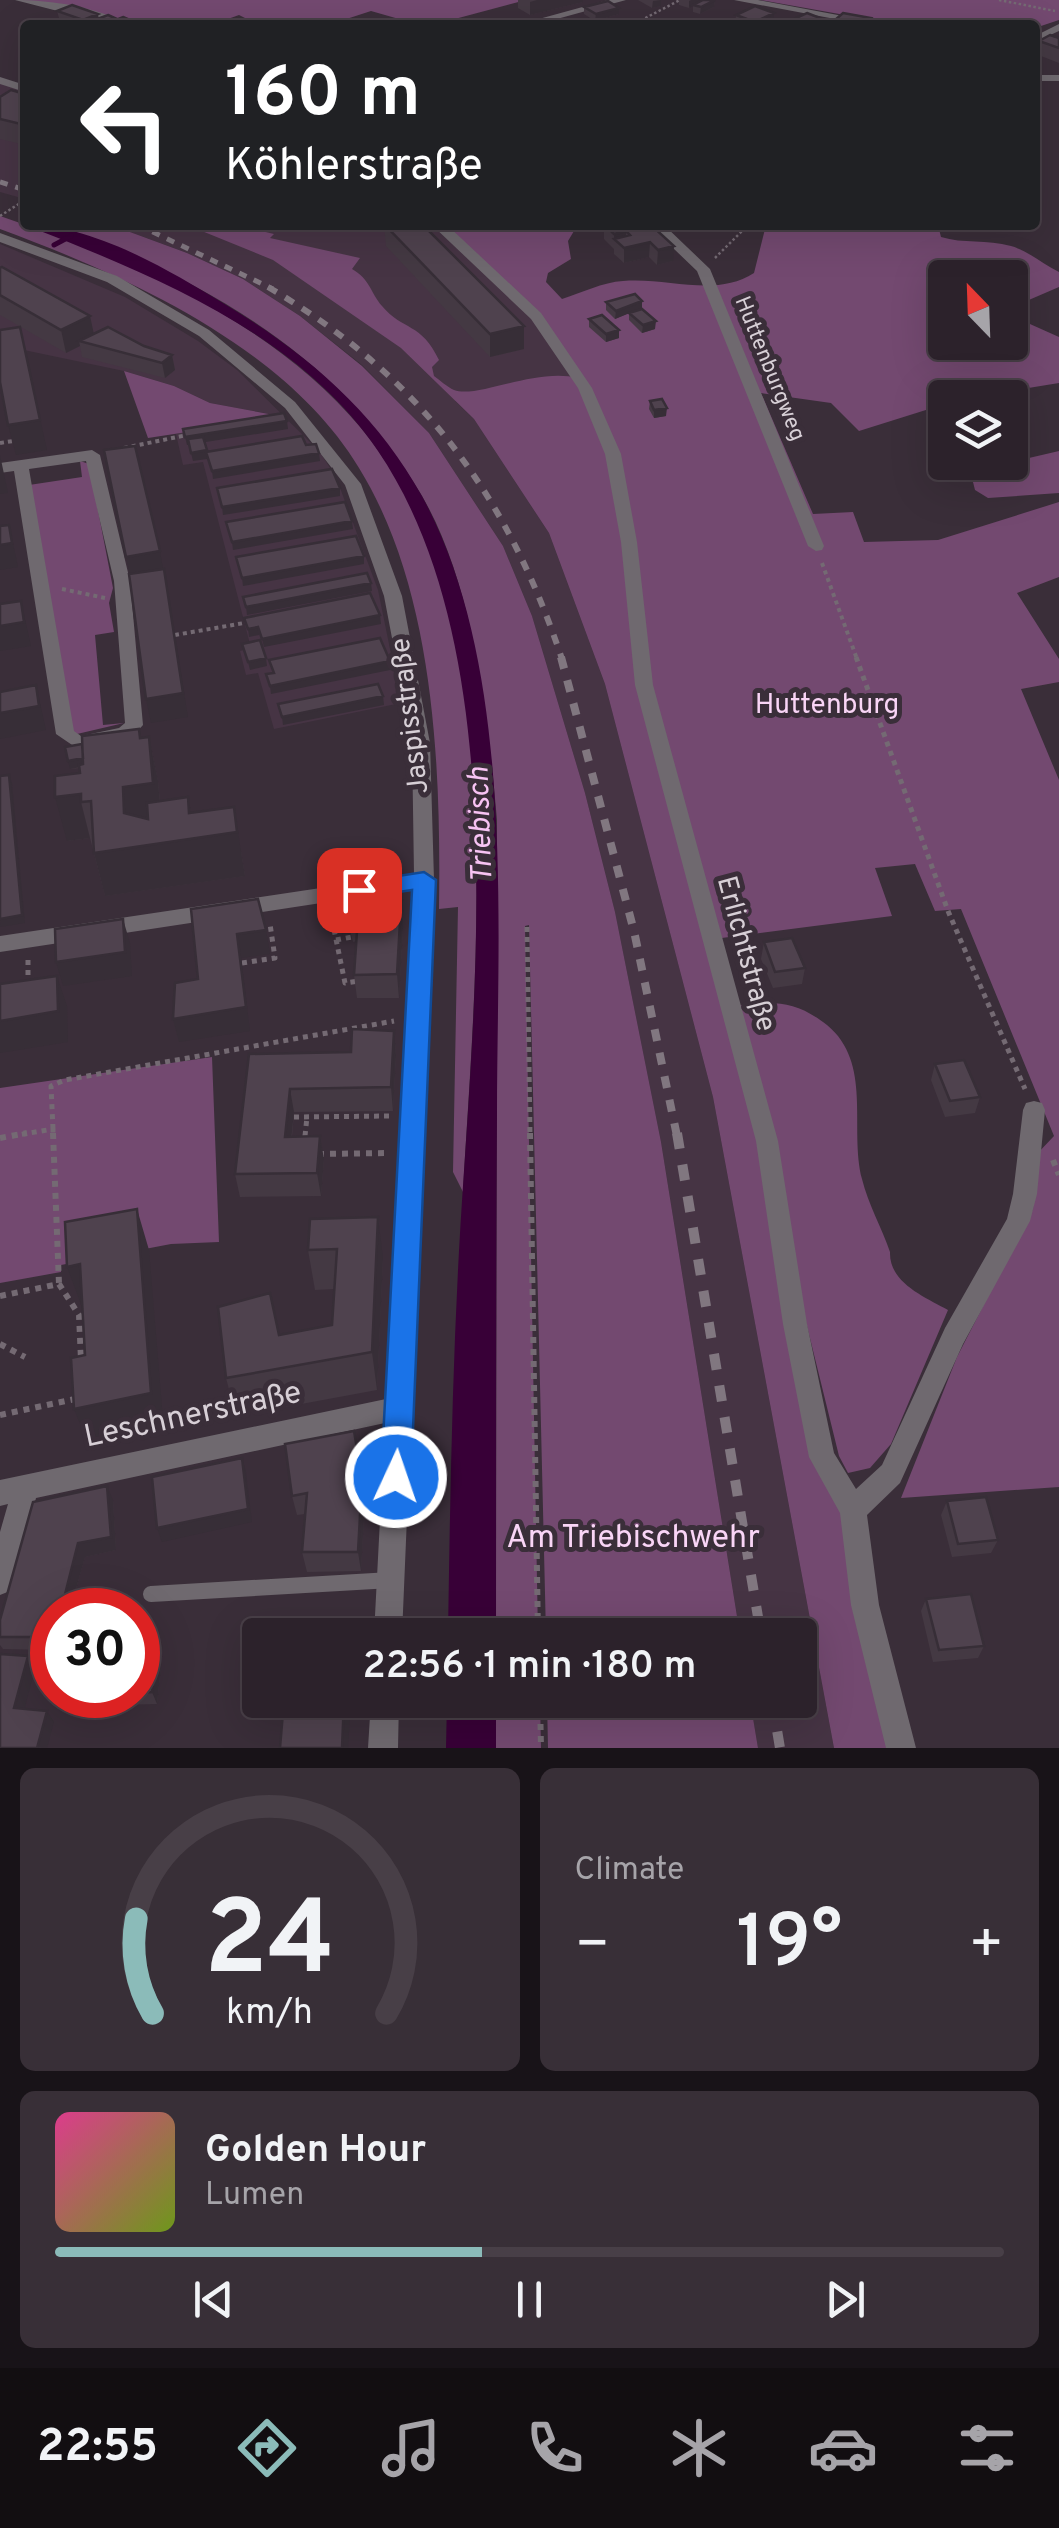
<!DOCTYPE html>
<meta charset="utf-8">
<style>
:root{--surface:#2c222b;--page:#382f37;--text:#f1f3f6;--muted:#a6a4a9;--line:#483f47;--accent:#8bbbb9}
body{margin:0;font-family:Overpass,sans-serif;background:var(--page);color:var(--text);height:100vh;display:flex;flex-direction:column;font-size:38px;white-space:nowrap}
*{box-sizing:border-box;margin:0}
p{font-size:32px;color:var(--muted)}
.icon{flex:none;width:55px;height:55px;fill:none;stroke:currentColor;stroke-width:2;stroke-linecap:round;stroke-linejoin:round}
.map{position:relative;height:1748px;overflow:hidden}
.sheet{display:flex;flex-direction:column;gap:20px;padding:20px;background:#181318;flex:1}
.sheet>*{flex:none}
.top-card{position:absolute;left:20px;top:20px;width:1020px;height:210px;border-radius:10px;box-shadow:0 10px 40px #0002,0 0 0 2px var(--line);background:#202124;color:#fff;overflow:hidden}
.needle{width:65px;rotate:337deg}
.fabs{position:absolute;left:928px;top:260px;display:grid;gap:20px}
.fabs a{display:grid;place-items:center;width:100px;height:100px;border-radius:10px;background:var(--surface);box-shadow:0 10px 40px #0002,0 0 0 2px var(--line);font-size:50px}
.speed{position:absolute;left:30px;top:1588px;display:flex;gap:20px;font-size:50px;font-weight:700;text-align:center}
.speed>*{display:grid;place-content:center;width:130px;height:130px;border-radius:50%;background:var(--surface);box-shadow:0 10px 40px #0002,0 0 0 2px var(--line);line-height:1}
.speed .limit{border:15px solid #d22;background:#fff;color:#111}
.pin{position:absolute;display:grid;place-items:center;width:85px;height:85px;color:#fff;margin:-42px;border-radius:20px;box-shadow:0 5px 15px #0006}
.me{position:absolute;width:110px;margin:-55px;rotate:3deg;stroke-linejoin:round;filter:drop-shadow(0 0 8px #0008)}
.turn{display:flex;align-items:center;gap:35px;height:210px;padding:0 40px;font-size:45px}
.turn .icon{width:130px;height:130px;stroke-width:2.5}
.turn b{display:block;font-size:70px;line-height:85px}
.big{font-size:75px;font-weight:600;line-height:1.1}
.sheet .tile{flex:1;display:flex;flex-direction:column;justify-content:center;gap:15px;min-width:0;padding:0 35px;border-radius:15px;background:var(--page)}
.sheet .dial{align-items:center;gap:0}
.dial svg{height:260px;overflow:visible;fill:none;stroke:var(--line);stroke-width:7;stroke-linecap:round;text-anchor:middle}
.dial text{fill:var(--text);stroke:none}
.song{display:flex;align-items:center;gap:30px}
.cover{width:120px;height:120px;border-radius:15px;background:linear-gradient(135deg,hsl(330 70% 55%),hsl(80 70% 35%))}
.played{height:10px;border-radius:5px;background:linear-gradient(90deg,var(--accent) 45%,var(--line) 45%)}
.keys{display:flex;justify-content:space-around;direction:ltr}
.heat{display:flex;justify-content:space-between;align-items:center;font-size:55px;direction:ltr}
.sheet .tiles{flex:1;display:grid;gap:20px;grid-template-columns:1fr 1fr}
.tile:last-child{grid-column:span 2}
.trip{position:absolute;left:242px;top:1618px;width:575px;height:100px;border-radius:10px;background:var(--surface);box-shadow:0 10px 40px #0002,0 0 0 2px var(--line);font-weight:600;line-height:100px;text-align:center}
.tabs{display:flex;height:160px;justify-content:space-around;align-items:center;background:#120e11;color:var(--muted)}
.tabs .icon{width:70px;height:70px}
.tabs .on{color:var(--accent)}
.tabs b{font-size:45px;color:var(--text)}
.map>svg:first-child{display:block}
.built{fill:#463444}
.green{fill:#734970}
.water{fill:#380037}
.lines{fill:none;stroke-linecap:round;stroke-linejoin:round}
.stream{stroke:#380037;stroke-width:5}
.path-far3{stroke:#746a73;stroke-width:2.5;stroke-dasharray:2.5 2.5;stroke-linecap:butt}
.path-far2{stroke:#746a73;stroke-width:4;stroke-dasharray:4 4;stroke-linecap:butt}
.path-far1{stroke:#746a73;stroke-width:5;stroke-dasharray:5 5;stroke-linecap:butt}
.path{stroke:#746a73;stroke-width:6;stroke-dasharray:6 6;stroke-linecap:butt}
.lane{stroke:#6f696f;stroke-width:16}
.street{fill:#6f696f;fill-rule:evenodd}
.rail-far3{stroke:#817780;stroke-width:5;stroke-dasharray:8 8;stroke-linecap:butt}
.rail-far2{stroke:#817780;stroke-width:6;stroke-dasharray:10 10;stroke-linecap:butt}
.rail-far1{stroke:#817780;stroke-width:8;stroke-dasharray:12 12;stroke-linecap:butt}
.rail{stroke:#817780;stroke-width:10;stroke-dasharray:16 16;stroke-linecap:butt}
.wall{fill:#443943}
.shaded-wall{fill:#372e37}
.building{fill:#4f424e;stroke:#372e37;stroke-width:2.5}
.route{fill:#1a73e8;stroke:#114b97;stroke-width:2.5}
.labels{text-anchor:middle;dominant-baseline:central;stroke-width:10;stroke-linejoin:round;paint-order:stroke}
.far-street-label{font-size:22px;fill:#d7cfd6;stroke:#3a2e39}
.park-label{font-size:28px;fill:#f9d5f6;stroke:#3a2e39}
.street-label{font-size:28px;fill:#d7cfd6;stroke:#3a2e39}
.water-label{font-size:30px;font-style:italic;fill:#f7c3f3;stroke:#3a2e39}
.near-street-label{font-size:32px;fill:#d7cfd6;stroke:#3a2e39}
.near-park-label{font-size:32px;fill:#f9d5f6;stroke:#3a2e39}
</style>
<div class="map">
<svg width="1059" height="1748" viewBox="0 0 1059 1748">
<rect width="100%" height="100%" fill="#3a2e39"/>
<path class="built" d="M0 80 25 89V199L0 192Z
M111 225H439L501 279 579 379 455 401 474 419 549 533 605 684 713 1097 834 1748H758L750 1700H800V1635H740L661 1142 615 912 585 793 532 616 503 546 429 433 362 365 300 316 243 279 187 253Z
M0 244 125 297 198 341 237 370 319 451 336 477 378 590 401 703 274 729 258 673 246 675 240 651 251 648 203 462 183 465 176 434 281 416 210 403 174 386 124 371 0 345Z"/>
<path class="green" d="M20 0H526L451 20 467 25H420L371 11 328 25H259L239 15 211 25H124Z
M760 0H1059V20L1035 28 901 25Z
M0 216C130 260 271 321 361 428 515 613 475 967 463 1192L453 1172 458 907 439 909C441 768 435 591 359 468 286 347 127 276 0 229Z
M57 225H111L187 253 243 279 300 316 362 366 429 433 503 546 532 616 585 793 615 912 661 1142 740 1635H546L529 925 525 926 538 1635H496L497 820C488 719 474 585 422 496 340 356 205 280 57 225Z
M187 225H236L274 234 270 238 360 258 352 269C370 279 370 292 382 306 403 331 421 322 439 360L432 367 434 376C440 380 447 387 454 390 477 399 536 367 578 378L536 316 439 225H592L574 231 568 241 571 259 548 273 546 282 562 299C581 293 603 282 623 281 667 277 716 298 754 273L766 225H938L941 237C963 244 987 239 1011 246 1029 251 1042 264 1059 272V287L1010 308V278H945V342H1010V315L1059 337V383L972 397 945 398V404L859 431 831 403 761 393 813 514 853 512 864 542 938 540 1059 502V577L1017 593 1059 659V682L1021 689 1059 780V1487L901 1498 957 1357 1033 1209 1036 1155 1054 1136 961 909 935 911 915 864 875 868 892 916 714 939 732 1006C772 1001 794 999 827 1025 873 1063 849 1128 862 1179 868 1204 882 1228 890 1252 889 1283 925 1297 948 1310L891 1444 870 1468 848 1473 839 1456 806 1322 813 1460 853 1510 901 1748H834L713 1097 605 684 549 533 474 419 401 348 273 260Z
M124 371 174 386 210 403 285 417 148 438Z
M1059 451V493L988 498 975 490 972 478 995 466Z
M80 461 89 464 113 588 109 603 114 632 95 635 103 725 124 723 77 734 68 731 29 485 82 477Z
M212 1057 219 1242 171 1244 61 1265V1272L0 1283V1088Z
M496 1700H540L541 1748H496Z
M547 1700H750L758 1748H548Z"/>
<path class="water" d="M25 225C94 225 165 268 223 303 305 352 375 411 422 496 516 668 497 923 497 1114 496 1288 496 1461 496 1635H448C450 1507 452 1379 459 1251 472 1013 517 656 378 451 298 333 153 275 25 225Z
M447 1700H496V1748H446Z"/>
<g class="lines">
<path class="stream" d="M54 245 71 236"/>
<path class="path-far3" d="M999 0 1055 11
M632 25 680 0
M0 216 25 200
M715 258 748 225"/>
<path class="path-far2" d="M0 443 13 441
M124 448 187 435
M822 563 857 659
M62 589 105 598
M175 635 250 622"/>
<path class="path-far1" d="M856 657 948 911 1025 1089
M330 910 345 983 358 981
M527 927 530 1136
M336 940 352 937
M28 960V984
M242 963 275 958 270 924
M294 1117 391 1116
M53 1129 51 1086 65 1080 394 1021
M12 1136 53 1129V1136
M305 1136 307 1117"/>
<path class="path" d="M53 1133 59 1284
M530 1133 538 1635
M0 1138 27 1133
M305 1141 306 1133
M318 1154 387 1153
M1053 1160 1059 1175
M0 1296 59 1284 79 1315 81 1360
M0 1344 25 1357
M0 1415 75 1399
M540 1700 541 1748"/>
<path class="lane" d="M151 1594 391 1580"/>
<path class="street" d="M15 0C51 0 98 7 129 25H112Z
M608 0H626L535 25H517Z
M734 0H758L891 25H867Z
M1059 24V31L1035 42V36Z
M1035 75H1059V81H1035Z
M0 77 25 85V92L0 84Z
M432 225H447L541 313 592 388 621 454 637 542 653 685 778 1141 807 1324 834 1453 856 1489 882 1465 945 1328 1007 1219 1013 1194 1023 1110 1026 1103 1034 1101 1042 1103 1045 1110 1037 1194 1030 1221 963 1344 900 1483 867 1515 879 1605 916 1748H886L851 1605 840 1513 809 1457 783 1324 756 1141 635 685 621 542 605 454 578 388 531 319Z
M649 225H664L710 269 824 546 822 550 816 551 808 546 697 271Z
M0 233 117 276 209 330 295 402 361 484 402 596 430 743 434 880 402 1635H374L385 1423 36 1498 14 1581 10 1591 0 1595V1532L8 1504 0 1506V1480L386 1399 413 889 0 952V936L414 874 412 743 384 596 345 485 285 408 199 336 107 282 0 242Z
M92 450 100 455 130 581 143 725 132 737 78 749 56 734 14 471 0 473V463ZM86 461 114 581 125 723 119 728 81 736 74 731 29 469Z
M371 1700H399L398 1748H368Z"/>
<path class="rail-far3" d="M0 182 25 190
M138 225 273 289"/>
<path class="rail-far2" d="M268 287C420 376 507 494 562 659"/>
<path class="rail-far1" d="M561 657 634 931 677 1136"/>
<path class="rail" d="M677 1133 761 1635
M772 1700 780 1748"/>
</g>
<path class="wall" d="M518 0H583V2L530 15 518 8Z
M638 0H661V6L652 8Z
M679 0H715L714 7 700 14 693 12V5L689 8 679 5Z
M584 7 619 8V14L595 21 584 14Z
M57 11 99 19H118L137 23 138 25H98L97 21 89 25H79L59 18Z
M736 15 773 25H735Z
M835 20 870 25H834Z
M1059 38V63L1036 54 1039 41Z
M25 94V145L0 139V97Z
M384 225 524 349 490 357 386 246Z
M604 225H651L673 261 657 265 649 257 624 263 614 254V249L604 239Z
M0 268 94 334 172 355 175 370 165 378 82 357 80 346 66 353 0 315Z
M642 301V308L655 329 642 333 629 320V313L615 319 606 310V302Z
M589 319 619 330V338L606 342 589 327Z
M650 401 666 416 654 418 649 409Z
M139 729 141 738 149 737 158 781 160 801 188 797 191 813 241 851 245 876 105 896 90 838 67 841 80 773V768L70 769 82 744Z
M402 887 404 911 399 998H357L354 975 356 941 353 942 351 934 342 935 335 888Z
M764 942 805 968 802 984 773 988 761 959Z
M394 1031 396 1055 393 1111 294 1112 292 1137 324 1159 321 1196 240 1197 235 1174 249 1054 351 1052Z
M935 1064 980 1097 975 1113 945 1117 931 1080Z
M310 1219 383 1258 377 1390 236 1416 226 1378 279 1335 332 1325 334 1289 315 1290 308 1250Z
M354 1431 365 1499 361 1571 307 1572 302 1552 305 1514 297 1515 292 1496Z
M113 1500 116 1550 85 1557 70 1610H52V1650L3 1649 0 1645V1620Z
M947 1501 998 1540 991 1553 952 1557 941 1515Z
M926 1599 984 1646 978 1658 933 1662 921 1611Z
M138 1635 163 1647 157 1704 118 1705 112 1695H138Z"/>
<path class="shaded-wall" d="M537 0H583V2L530 15V2Z
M661 0V6L652 8 653 1Z
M691 0H704L689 8V1Z
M715 0 714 7 700 14 701 7Z
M619 8V14L595 21 596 14Z
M774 13 773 25H755V22Z
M98 14 99 20 97 19V21L89 25H84L83 20Z
M820 18 818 25H804Z
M626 231V246L614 239V249V234Z
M650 242 649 257 624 263V248Z
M674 246 673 261 657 265 658 250Z
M642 301V308L615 319 616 311Z
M90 316 95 339 79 341 80 346 66 353 61 330Z
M656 321 655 329 642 333 643 325Z
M524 326V349L490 357V334Z
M20 327 47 450 16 455 8 425Z
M619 330V338L606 342V334Z
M172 355 175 370 165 378 162 363Z
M667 408 666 416 654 418V410Z
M287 421 288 429 187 445 185 437Z
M207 450V459L193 461 191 453Z
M319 453 320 461 213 479 212 471Z
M0 455 8 493 0 494Z
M340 488V496L223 515 222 507Z
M352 521 353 529 233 550 232 542Z
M9 525 18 567 0 570V545Z
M160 551 164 575 131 581 126 557Z
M364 556V564L243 586 242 578Z
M164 569 188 717 151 723 146 699Z
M371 583 372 591 247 615 246 607Z
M21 601 31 646 0 651V626Z
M380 615 381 624 264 647 262 639Z
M258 627 259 635 249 637 248 629Z
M266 658 267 666 250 670 248 662Z
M390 661V670L271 694 270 686Z
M36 685 46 730 0 739V713Z
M383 696 384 705 283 725 282 717Z
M139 729 149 773 143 755 70 769 68 761Z
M149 737 158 781 162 827 189 813 188 797 196 838 234 807 245 876 105 896 94 853 124 813 123 787Z
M9 775 12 783 25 923 0 927Z
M81 794V802L90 838 67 841 55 797Z
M402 887 404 911 399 998 397 974Z
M349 910 351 934 342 935 339 911Z
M123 919 130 943 132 976 63 986 56 962Z
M266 930 270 954 241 958 250 1031 179 1042 173 1019 237 934Z
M57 976 67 1006 68 1042 0 1053V1021Z
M394 1031 396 1055 393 1111 391 1087Z
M290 1089 294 1112 289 1160 285 1137Z
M320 1136 324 1159 321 1196 317 1173Z
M137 1209 149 1250 164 1431 89 1446 74 1409Z
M378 1217 383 1258 377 1390 372 1352Z
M80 1264 82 1307 67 1267Z
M242 1458 246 1472 252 1522 162 1542 157 1528Z
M362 1479 365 1499 361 1571 358 1552Z
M107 1486 113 1500 116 1550 85 1557 70 1610H61L78 1543Z
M158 1634 163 1647 157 1704 152 1692Z
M28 1656 35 1668 22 1719 14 1708Z
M344 1700H351L348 1748H342Z
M47 1711 54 1722 47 1748H37Z"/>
<path class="building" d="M703 0H715L701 7 693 5Z
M608 1 619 8 596 14 584 7Z
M72 5 98 14 83 20 57 11Z
M755 6 774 13 755 22 736 15Z
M807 13 820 18 804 25H795L787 22Z
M843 13 871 18 864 25 835 20Z
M108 15 117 19 108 23 97 19Z
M123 17 137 23 131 25 106 24Z
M209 22 220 25H202Z
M1050 35 1059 38V48L1039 41Z
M11 90 25 94V125L0 119V97Z
M385 225H423L524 326 490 334Z
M605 225H651L674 246 658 250 650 242 624 248 614 239 630 235 626 231 614 234Z
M2 267 90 316 61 330 0 295V268Z
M635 294 642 301 616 311 606 302Z
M642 309 656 321 643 325 629 313Z
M602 315 619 330 606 334 589 319Z
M20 327 40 420 8 425 0 382V330Z
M108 327 144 346 172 355 162 363 79 341Z
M662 399 667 408 654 410 650 401Z
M284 413 287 421 185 437 183 429Z
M302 436 306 445 316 444 319 453 212 471 206 452Z
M203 437 207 450 191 453 188 439Z
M135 446 160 551 126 557 104 450Z
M332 469 340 488 222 507 217 488Z
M345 502 352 521 232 542 226 522Z
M9 525 12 543 0 545V526Z
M356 536 364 556 242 578 236 557Z
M164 569 183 693 146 699 129 574Z
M367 573 371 583 246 607 243 597Z
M370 593 380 615 262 639 258 627 248 629 244 618Z
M21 601 24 622 0 626V604Z
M380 638 390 661 270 686 266 674 274 673 269 660Z
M260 640 266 658 248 662 242 644Z
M378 684 383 696 282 717 278 704Z
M36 685 39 706 0 713V692Z
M139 729 140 738 149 737 153 783 123 787 124 813 148 819 147 803 188 797 189 813 234 807 237 832 94 853 91 801 81 802V794L55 797V776L80 773 79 765 83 764 82 736Z
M82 744 83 758 68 761 65 747Z
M9 775 22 915 0 919V776Z
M395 881 402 887 397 974 354 975 358 917 350 918 349 910 339 911 335 888Z
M258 899 266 930 237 934 246 1007 173 1019 175 983 198 979 191 909Z
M123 919 125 952 56 962 55 929Z
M792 938 805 968 775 972 764 942Z
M57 976 58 1011 0 1021V984Z
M352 1029 394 1031 391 1087 290 1089 285 1137 320 1136 317 1173 235 1174 249 1054 351 1052Z
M964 1060 980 1097 950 1101 935 1064Z
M137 1209 151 1393 74 1409 71 1358 85 1355 80 1264 67 1267 65 1222Z
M378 1217 372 1352 226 1378 218 1307 270 1293 279 1335 332 1325 337 1249 308 1250 310 1219Z
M354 1431 362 1479 358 1552H302L307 1493 292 1496 285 1444Z
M242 1458 248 1509 157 1528 152 1477Z
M107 1486 111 1537 78 1543 61 1610H52V1637H0V1620L33 1502Z
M986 1497 998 1540 958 1544 947 1501Z
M971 1594 984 1646 939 1650 926 1599Z
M349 1625 348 1635H289L290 1626Z
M158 1634 152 1692 138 1693V1635Z
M0 1654 28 1656 14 1708 47 1711 37 1748H0Z
M284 1700H344L342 1748H280Z"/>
<path class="route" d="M424 872 436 880 411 1477 407 1487 396 1491 385 1487 381 1477 412 890 359 898 348 890 359 882Z"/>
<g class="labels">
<g class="far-street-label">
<text transform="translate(769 369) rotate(68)">Huttenburgweg</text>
</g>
<g class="park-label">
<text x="827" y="706">Huttenburg</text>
</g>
<g class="street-label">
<text transform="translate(411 716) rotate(-97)">Jaspisstraße</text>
<text transform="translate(745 954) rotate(75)">Erlichtstraße</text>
</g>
<g class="water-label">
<text transform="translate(482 825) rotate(-92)">Triebisch</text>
</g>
<g class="near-street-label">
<text transform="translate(193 1416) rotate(-12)">Leschnerstraße</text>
</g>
<g class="near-park-label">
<text x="633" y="1539">Am Triebischwehr</text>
</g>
</g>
</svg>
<div class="fabs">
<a><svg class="needle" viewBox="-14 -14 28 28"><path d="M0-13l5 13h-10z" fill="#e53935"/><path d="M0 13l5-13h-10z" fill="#a6a4a9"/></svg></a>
<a><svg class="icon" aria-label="layers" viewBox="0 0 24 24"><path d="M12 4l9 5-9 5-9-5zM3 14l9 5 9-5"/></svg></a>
</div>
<div class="speed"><div class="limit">30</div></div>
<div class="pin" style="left:359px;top:890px;background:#d93025"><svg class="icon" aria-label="arrive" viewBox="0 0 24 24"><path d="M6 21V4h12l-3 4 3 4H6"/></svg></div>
<svg class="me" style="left:396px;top:1477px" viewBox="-20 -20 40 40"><circle r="17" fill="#1a73e8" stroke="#fff" stroke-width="3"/><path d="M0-11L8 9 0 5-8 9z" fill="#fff"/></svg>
<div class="trip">22:56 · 1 min · 180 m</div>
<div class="top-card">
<div class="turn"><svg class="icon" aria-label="left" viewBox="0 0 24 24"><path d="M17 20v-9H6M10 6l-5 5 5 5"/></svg><div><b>160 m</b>Köhlerstraße</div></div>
</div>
</div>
<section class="sheet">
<div class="tiles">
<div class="tile dial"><svg viewBox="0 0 100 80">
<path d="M14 69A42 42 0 1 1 86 69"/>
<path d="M14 69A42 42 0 0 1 9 40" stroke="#8bbbb9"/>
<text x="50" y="56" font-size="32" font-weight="700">24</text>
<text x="50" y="72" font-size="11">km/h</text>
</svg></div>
<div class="tile"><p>Climate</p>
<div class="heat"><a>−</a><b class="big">19°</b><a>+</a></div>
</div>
<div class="tile">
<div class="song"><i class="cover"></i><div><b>Golden Hour</b><p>Lumen</p></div></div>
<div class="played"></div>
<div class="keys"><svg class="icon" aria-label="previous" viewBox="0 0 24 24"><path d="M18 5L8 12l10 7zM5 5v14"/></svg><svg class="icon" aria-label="pause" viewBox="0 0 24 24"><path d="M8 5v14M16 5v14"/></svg><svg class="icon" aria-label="next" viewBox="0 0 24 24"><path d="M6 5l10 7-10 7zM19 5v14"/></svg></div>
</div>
</div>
</section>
<nav class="tabs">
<b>22:55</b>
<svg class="icon on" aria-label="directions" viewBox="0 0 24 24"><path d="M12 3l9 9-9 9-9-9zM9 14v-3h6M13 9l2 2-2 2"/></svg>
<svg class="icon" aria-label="music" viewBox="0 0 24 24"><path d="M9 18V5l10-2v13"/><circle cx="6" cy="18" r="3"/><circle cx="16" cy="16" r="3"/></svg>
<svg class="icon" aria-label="phone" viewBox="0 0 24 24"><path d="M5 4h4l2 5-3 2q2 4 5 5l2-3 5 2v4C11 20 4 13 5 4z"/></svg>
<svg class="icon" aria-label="climate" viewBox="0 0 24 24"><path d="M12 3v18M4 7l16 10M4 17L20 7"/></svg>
<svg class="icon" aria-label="car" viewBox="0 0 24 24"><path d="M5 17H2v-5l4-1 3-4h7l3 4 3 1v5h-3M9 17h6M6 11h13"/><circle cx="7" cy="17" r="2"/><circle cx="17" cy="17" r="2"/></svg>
<svg class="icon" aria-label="filters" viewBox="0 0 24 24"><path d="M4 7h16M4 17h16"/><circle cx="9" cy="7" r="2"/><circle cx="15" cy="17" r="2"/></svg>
</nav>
